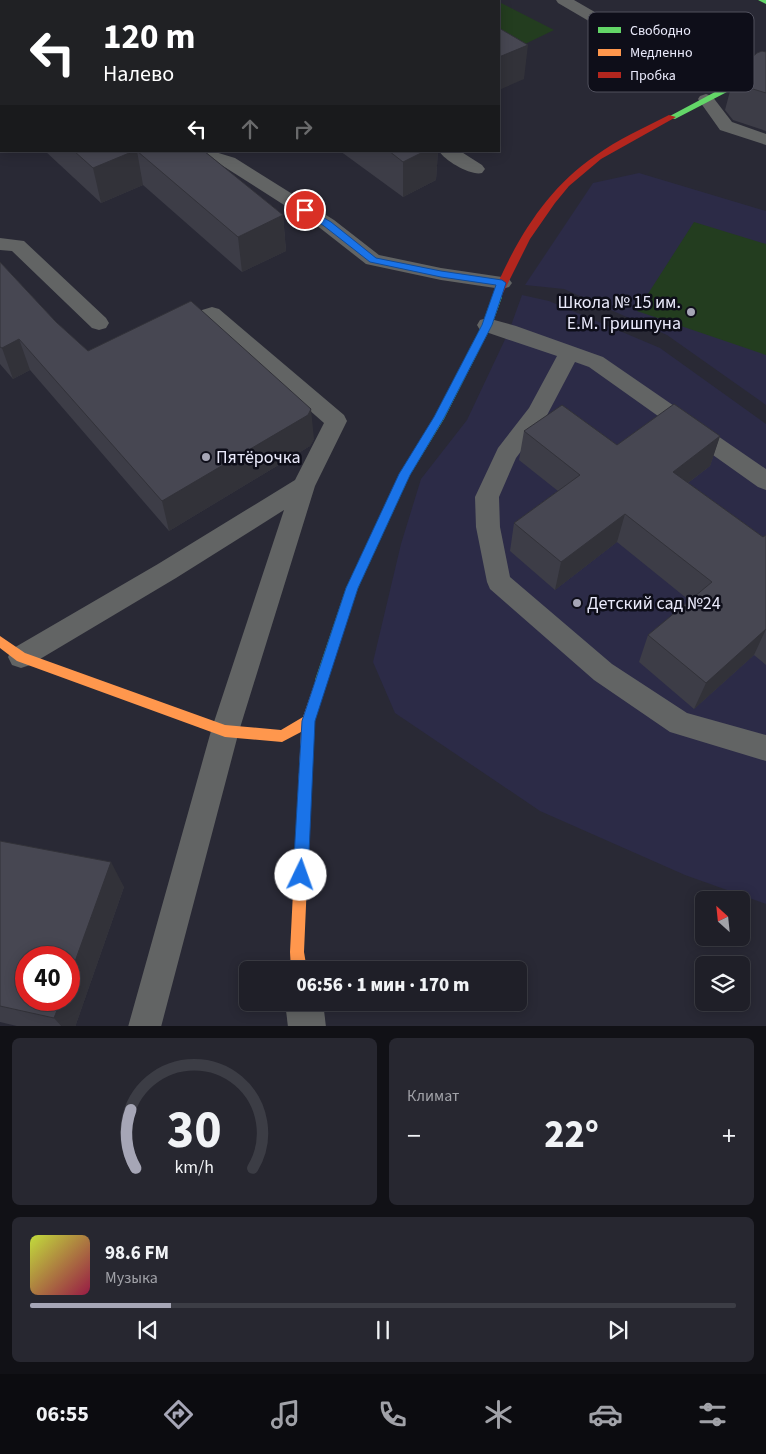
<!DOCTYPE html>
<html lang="ru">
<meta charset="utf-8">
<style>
:root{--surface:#1f1f28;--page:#272730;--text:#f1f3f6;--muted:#a1a2a8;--line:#3c3d45;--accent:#a6a6b6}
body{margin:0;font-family:"Source Sans 3",sans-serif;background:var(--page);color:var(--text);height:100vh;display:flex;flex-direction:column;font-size:19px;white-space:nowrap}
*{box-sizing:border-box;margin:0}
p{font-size:16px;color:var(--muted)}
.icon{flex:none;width:28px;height:28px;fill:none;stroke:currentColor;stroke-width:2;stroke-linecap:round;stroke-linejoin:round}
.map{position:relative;height:1026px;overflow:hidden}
.panel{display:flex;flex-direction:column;gap:12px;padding:12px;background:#111116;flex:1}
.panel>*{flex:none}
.guide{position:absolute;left:0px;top:0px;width:500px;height:152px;box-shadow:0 2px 12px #0003,0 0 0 1px var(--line);background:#202124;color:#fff;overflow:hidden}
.needle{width:32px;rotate:333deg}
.buttons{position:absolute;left:695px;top:891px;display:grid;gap:10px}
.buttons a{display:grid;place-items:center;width:55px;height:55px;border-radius:8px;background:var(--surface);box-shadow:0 2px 12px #0003,0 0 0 1px var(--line);font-size:25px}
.speed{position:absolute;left:15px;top:946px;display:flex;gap:10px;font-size:25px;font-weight:700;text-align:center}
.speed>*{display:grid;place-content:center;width:65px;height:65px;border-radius:50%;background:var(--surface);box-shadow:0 2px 12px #0003,0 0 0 1px var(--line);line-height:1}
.speed .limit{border:8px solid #d22;background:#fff;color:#111}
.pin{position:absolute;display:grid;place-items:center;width:42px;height:42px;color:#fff;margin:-21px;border:2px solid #fff;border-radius:50%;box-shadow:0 1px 5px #0007}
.me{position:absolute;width:55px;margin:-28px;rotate:3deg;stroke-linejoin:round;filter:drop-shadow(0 0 4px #0008)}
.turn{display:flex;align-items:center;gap:18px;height:105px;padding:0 20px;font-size:22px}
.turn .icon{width:65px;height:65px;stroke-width:2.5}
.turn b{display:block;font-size:35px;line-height:42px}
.lanes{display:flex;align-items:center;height:48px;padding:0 20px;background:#0003;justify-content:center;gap:25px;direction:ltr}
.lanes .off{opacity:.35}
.big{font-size:38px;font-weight:800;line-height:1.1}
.panel .widget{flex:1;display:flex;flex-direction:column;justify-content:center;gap:8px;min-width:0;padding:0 18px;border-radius:8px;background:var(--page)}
.panel .dial{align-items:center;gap:0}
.dial svg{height:130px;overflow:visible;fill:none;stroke:var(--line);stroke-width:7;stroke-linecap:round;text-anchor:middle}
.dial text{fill:var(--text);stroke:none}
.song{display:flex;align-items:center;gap:15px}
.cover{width:60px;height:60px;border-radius:8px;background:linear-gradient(135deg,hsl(70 70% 55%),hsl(340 70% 35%))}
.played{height:5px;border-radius:2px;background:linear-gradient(90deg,var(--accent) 20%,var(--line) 20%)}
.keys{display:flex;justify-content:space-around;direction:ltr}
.heat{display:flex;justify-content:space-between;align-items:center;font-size:28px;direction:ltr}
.panel .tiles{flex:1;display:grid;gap:12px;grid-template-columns:1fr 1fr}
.widget:last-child{grid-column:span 2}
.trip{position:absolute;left:239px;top:961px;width:288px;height:50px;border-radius:8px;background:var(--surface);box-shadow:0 2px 12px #0003,0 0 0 1px var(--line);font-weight:800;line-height:50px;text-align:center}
.tab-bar{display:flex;height:80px;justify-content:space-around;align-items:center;background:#0c0c10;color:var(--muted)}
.tab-bar .icon{width:35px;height:35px}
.tab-bar .on{color:var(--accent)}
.tab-bar b{font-size:22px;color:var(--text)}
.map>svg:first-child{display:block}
.built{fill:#2c2b47}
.green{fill:#233d1f}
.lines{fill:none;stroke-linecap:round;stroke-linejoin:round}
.lane{fill:#626464;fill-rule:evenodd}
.street{fill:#626464;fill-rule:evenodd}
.fast{fill:#63d668;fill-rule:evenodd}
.slow{fill:#ff974d;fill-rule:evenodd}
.jam{fill:#b3261e;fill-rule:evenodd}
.wall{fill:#3d3d47}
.shaded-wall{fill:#323239}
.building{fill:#474752;stroke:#323239}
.route{fill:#1a73e8;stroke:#114b97}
.poi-dot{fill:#a6a6b6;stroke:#0e0e19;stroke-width:2}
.labels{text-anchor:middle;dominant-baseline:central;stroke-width:5;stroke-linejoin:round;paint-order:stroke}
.poi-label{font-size:18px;fill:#eaeafb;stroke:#0e0e19;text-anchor:start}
.key{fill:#0e0e19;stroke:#50505d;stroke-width:1}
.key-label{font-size:14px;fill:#eaeafb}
</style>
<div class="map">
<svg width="766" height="1027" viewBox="0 0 766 1027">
<rect width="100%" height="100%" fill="#292935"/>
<path class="built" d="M639 173 766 211V405L667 335 564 289 525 285 593 183Z
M522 295 549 301 660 348 766 424V904L685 875 540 811 395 713 373 662 401 544 421 479 467 420 509 331Z"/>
<path class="green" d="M499 2 554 30 521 46 499 34Z
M694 222 766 244V355L637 311Z"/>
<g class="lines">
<path class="lane" d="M301 0H317V1H302Z
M556 0H574L664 52 666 55 664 58H652L558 3Z
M0 37 1 38V48L0 47Z
M706 94 712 96 732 122 766 134V145L720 130 698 99 700 96Z
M185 151H212L235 158 334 220 379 255 441 268 502 277 509 279 512 283 509 287 502 289 441 280 366 264 320 228 223 166 187 155Z
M439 151H460L482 165 485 169 482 173C471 176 445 161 439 151Z
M0 238 24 241 106 318 109 323 106 328 99 330 92 328 12 251 0 250Z
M212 307 219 309 344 415 347 421 315 486 239 731 161 1027H128L211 731 284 510 176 578 30 665 21 668 12 665 8 657 12 649 158 564 295 480 324 423 209 322 176 332 169 330 166 325 169 320Z
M487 318 516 326 603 357 766 469V490L758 487 589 367 575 362 545 419 516 458 499 497 500 527 510 577 612 664 687 713 766 735V761L670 732 594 680 490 589 487 582 476 527 475 497 498 448 529 408 557 356 480 330 477 325 480 320Z"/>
<path class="street" d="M285 1002H323L326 1027H288Z"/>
<path class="fast" d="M758 0H766V4Z
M766 72V76L750 80 675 119 668 117 745 76Z
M497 294 502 297 492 325 444 419 410 475 358 588 325 684 321 686 317 684 315 680 346 588 400 474 434 418 482 325 492 297Z"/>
<path class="slow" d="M0 25H1V29H0Z
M0 636 25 653 225 725 281 730 303 717 317 676 321 674 325 676 327 680 314 721 304 952 307 970H291L290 952 301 732 282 742 225 737 17 661 0 648Z"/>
<path class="jam" d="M669 115 676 117 601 159 569 186 555 203 530 239 500 299H494L492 297C514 243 546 189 595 156 618 139 644 128 669 115Z"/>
</g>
<path class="wall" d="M96 0H161L163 1H96Z
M330 0H449L452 1H332Z
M766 52V131L733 120 725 110 734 76Z
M45 151H204L283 215 286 251 242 272 143 185 101 203Z
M340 151H438L436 180 403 197Z
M0 262 56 322 88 351 314 439 310 446 169 531 30 370 13 379 0 364Z
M524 431 617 445 720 436 710 466 688 483 763 537 766 535V665L754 655 694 709 639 662 648 635 690 601 617 542 555 590 510 551 514 523 558 491 519 460Z
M0 841 124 887 75 1027H21L0 1022Z"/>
<path class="shaded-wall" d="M528 45 524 79 499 90V57Z
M134 151H137L143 185 101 203 93 168Z
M425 151H438L436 180 403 197V162Z
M283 215 286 251 242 272 238 237Z
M19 339 30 370 13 379 2 348Z
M311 409 314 439 310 446 169 531 162 501Z
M720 436 710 466 664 501 673 472Z
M625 514 617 542 555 590 561 562Z
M766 629 754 655 694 709 706 683Z
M111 862 124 887 75 1027H62L54 1018 61 1000H69V978Z"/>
<path class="building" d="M107 0H161L163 1H108Z
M383 0H449L452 1H385Z
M499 28 528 45 499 57Z
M762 51 766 52V93L743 86 734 76 757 53Z
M74 151H134L93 168Z
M137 151H204L283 215 238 237Z
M389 151H425L403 162Z
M0 262 56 322 88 351 191 301 311 409 308 415 162 501 19 339 2 348 0 347Z
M674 404 720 436 673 472 763 537 766 535V629L706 683 648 635 712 582 625 514 561 562 514 523 580 475 524 431 562 405 617 445Z
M0 841 111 862 69 978V958H26V1000H61L54 1018 0 1006Z"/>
<path class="route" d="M305 207 331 222 376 258 441 271 502 280 506 283 492 325 444 418 410 475 358 588 315 721 308 875 306 880 301 882 296 880 293 875 302 721 346 588 399 474 434 417 482 325 496 285 441 277 370 262 324 226 302 212V208Z"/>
<g class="poi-dot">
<circle cx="691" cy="312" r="5"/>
<circle cx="206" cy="457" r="5"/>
<circle cx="577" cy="603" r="5"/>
</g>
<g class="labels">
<g class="poi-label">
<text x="681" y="302" text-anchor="end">Школа № 15 им.<tspan x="681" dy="21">Е.М. Гришпуна</tspan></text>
<text x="216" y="457">Пятёрочка</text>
<text x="587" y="603">Детский сад №24</text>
</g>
</g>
<rect x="588" y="12" width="166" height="80" rx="8" class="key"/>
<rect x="598" y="27" width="23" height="6" fill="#63d668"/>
<rect x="598" y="49" width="23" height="7" fill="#ff974d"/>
<rect x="598" y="72" width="23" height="6" fill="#b3261e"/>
<g class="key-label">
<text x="630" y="35">Свободно</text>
<text x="630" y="57">Медленно</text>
<text x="630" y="80">Пробка</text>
</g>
</svg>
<div class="buttons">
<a><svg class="needle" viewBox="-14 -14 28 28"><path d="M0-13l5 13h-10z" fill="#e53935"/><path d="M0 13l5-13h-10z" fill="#a1a2a8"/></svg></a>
<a><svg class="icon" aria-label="layers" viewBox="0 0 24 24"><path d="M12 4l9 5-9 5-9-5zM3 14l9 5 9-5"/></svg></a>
</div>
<div class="speed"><div class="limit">40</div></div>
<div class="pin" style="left:305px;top:210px;background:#d93025"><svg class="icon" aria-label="arrive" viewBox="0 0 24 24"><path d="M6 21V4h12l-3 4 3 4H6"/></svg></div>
<svg class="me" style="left:301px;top:875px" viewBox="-20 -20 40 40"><circle r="19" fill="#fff"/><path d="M0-13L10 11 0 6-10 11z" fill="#1a73e8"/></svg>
<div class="trip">06:56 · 1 мин · 170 m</div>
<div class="guide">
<div class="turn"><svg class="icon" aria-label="left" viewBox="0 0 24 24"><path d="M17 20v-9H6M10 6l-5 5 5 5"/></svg><div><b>120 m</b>Налево</div></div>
<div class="lanes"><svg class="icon" aria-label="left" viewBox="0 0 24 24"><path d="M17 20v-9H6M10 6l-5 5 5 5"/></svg><svg class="icon off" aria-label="ahead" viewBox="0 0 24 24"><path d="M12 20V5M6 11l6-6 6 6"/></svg><svg class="icon off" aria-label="right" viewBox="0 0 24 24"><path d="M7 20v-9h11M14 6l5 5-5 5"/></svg></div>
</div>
</div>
<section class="panel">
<div class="tiles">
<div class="widget dial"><svg viewBox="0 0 100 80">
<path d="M14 69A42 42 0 1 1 86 69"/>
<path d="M14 69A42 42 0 0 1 11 33" stroke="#a6a6b6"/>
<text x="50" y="56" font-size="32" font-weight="700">30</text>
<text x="50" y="72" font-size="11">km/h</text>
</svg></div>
<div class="widget"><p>Климат</p>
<div class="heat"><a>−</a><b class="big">22°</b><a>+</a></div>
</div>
<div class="widget">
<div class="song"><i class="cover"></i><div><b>98.6 FM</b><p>Музыка</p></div></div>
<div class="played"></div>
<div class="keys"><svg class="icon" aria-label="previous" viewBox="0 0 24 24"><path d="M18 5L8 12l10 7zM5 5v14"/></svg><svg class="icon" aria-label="pause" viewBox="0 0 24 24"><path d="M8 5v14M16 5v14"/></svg><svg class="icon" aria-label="next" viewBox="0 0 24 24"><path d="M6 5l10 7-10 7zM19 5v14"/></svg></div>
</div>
</div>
</section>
<nav class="tab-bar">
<b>06:55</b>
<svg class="icon on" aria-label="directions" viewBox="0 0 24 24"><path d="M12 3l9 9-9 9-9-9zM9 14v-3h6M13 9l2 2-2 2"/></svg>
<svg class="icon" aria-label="music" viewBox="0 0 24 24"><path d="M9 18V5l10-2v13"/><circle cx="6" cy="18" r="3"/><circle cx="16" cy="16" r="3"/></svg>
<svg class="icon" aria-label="phone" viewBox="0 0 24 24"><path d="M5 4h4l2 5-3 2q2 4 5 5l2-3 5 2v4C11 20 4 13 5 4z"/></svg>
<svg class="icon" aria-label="climate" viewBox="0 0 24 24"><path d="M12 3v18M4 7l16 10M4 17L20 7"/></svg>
<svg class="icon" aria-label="car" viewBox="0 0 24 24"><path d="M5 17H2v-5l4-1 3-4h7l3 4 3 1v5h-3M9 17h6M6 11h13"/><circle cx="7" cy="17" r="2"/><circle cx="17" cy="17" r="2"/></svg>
<svg class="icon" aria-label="filters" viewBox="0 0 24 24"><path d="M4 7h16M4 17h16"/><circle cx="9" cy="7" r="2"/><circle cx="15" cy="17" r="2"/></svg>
</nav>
